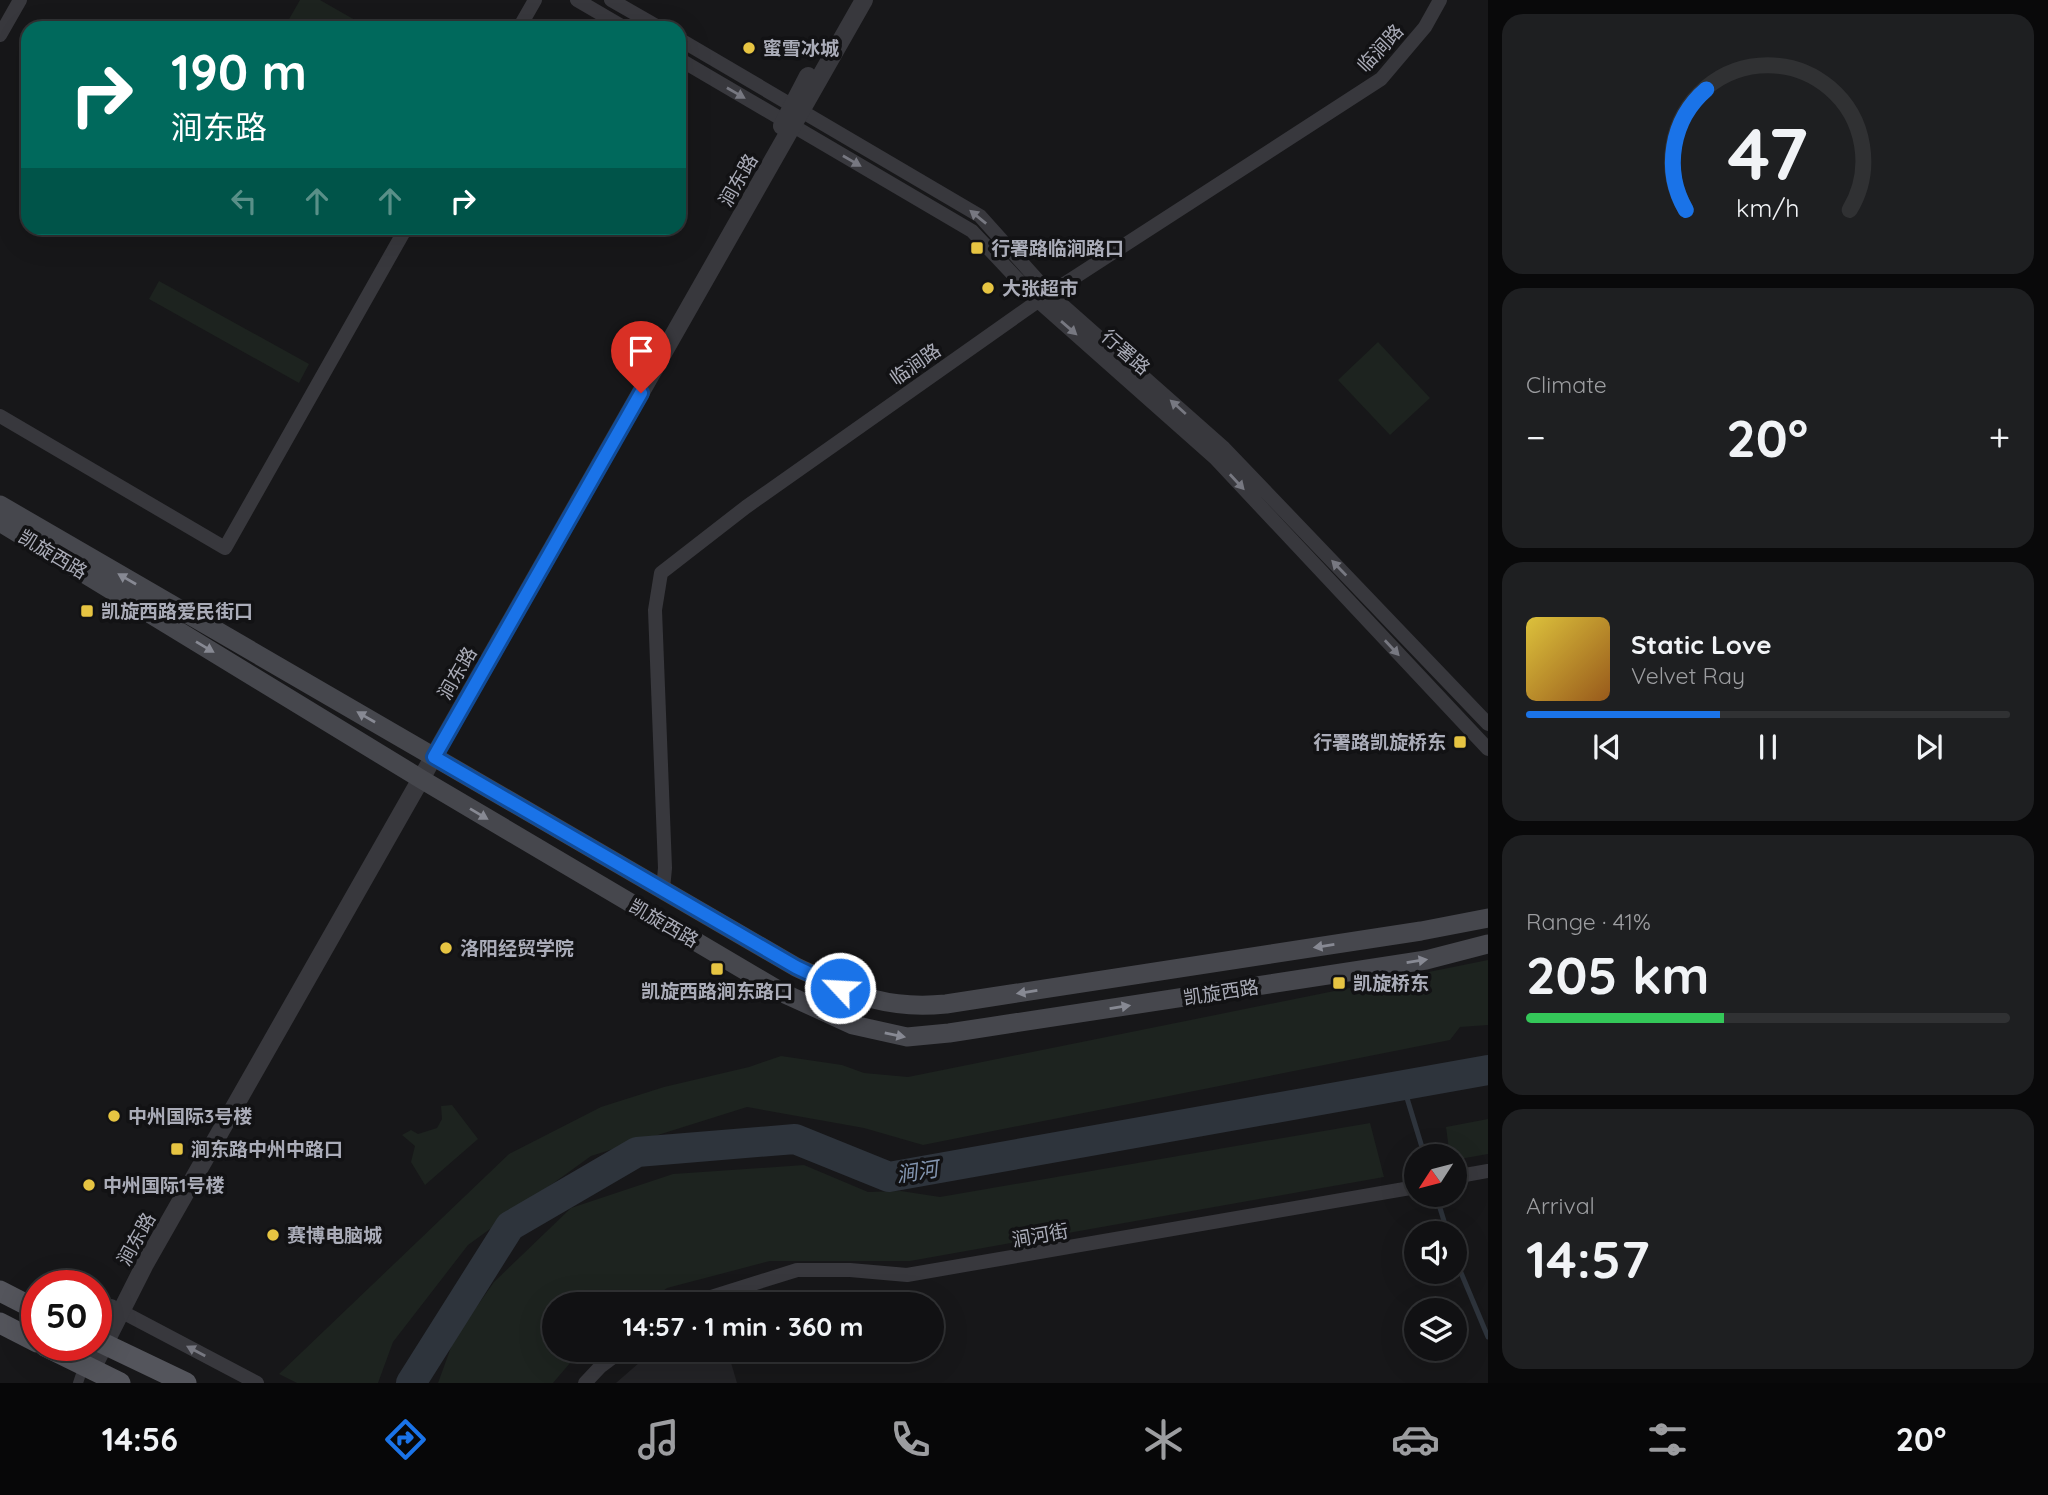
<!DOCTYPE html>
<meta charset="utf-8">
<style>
:root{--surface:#111113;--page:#1e1f21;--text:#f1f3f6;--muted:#9c9da0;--line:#303133;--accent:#1a73e8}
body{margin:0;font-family:Quicksand,"Noto Sans SC",sans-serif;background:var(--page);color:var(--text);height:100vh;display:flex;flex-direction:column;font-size:26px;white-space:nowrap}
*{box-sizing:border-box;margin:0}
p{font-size:23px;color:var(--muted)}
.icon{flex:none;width:38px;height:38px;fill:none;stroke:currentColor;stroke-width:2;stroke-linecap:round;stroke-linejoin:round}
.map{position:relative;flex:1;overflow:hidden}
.details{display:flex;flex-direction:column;gap:14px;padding:14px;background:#09090a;width:560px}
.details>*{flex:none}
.guide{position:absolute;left:21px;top:21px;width:665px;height:214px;border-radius:21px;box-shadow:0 7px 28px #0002,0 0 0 2px var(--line);background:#00695c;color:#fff;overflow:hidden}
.needle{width:46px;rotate:234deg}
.fabs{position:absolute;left:1404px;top:1144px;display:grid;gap:14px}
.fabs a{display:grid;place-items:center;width:63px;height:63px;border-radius:50%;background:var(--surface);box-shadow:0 7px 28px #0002,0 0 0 2px var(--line);font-size:35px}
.speed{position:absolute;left:21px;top:1270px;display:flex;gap:14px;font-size:35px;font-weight:700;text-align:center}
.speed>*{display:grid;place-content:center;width:91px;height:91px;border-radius:50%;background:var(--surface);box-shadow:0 7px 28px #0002,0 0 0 2px var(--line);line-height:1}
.speed .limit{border:10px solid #d22;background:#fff;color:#111}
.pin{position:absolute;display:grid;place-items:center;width:60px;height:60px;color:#fff;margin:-72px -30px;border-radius:50% 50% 50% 0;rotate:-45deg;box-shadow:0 0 7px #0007}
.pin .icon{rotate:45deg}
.me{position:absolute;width:77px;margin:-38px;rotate:295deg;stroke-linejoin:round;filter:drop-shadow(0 0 5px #0008)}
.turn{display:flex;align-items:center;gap:24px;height:147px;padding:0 35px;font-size:32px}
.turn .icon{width:91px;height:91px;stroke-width:2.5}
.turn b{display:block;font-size:49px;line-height:60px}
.lanes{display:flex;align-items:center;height:66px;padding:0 35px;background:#0003;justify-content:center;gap:35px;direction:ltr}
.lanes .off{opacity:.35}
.big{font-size:52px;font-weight:700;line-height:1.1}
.details .card{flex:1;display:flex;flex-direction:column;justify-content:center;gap:10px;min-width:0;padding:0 24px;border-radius:21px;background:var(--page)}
.details .dial{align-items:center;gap:0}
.dial svg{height:182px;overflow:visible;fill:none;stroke:var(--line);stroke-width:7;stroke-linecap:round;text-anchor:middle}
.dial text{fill:var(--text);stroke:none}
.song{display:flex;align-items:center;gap:21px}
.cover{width:84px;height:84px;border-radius:10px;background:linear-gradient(135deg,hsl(50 70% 55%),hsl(30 70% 35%))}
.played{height:7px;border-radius:4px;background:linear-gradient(90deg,var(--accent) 40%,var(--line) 40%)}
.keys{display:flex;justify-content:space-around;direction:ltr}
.heat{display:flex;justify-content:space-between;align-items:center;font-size:38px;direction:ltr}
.charge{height:10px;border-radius:5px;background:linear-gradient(90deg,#34c759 41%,var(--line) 0)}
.trip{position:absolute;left:542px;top:1292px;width:402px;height:70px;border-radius:35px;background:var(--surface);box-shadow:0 7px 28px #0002,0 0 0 2px var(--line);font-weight:700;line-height:70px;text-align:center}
.tab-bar{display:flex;height:112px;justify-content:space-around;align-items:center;background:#070708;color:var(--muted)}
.tab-bar .icon{width:49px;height:49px}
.tab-bar .current{color:var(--accent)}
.tab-bar b{font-size:32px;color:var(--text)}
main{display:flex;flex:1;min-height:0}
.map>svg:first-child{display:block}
.built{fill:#232326}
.green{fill:#1d231f}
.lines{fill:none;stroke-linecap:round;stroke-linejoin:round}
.stream{stroke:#2e343c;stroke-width:5}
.river{stroke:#2e343c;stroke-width:30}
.pedestrian{stroke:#38383d;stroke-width:10}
.minor{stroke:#38383d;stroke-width:14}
.tertiary{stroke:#38383d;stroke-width:18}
.secondary{stroke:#46474d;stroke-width:19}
.primary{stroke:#54555c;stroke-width:21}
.oneway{fill:#777881}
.oneway2{fill:#878993}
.route-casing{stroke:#114b97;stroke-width:18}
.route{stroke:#1a73e8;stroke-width:12}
.poi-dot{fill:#e6c442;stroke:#121214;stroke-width:2.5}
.labels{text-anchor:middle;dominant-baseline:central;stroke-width:7;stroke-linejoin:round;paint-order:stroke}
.poi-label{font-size:19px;font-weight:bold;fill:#aaacb8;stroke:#121214;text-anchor:start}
.street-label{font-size:19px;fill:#aaacb8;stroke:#121214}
.water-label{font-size:21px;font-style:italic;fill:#8395b0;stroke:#121214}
</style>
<main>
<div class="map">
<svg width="1488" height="1383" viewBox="0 0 1488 1383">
<rect width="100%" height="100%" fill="#171719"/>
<path class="built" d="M655 1349H727L737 1383H616Z"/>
<path class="green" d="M300 0H320L369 28H284Z
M159 281 309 364 299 383 149 299Z
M1378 342 1430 398 1390 435 1338 380Z
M1488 960V1025L1460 1027 1450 1040 923 1145 864 1128 747 1107 591 1156 468 1245 393 1342 378 1383H297L279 1374 509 1154 601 1107 664 1087 749 1067 781 1056 842 1065 864 1073 908 1077Z
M452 1105 478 1139 425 1185 411 1162 415 1146 402 1135 411 1130 418 1134 437 1128 442 1119 441 1106Z
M1488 1119V1154L1454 1160V1157H1450L1446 1127Z
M1370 1123 1384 1177 910 1261H770L667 1288 647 1304H555V1349H588L570 1363 553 1383H438L454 1339 494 1282 571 1208 673 1174 804 1165 868 1192 901 1191 940 1197Z"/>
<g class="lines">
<path class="stream" d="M1403 1085 1425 1157
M1436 1195 1448 1234
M1454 1256 1488 1337"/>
<path class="river" d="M411 1383 510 1226 637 1152 795 1139 889 1177 1488 1070"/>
<path class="pedestrian" d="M78 1383 84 1365"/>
<path class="minor" d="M577 0 625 28
M611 0 660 28
M519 28 535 0
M0 35 20 0
M679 39 980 216 1050 294 1224 448 1488 724
M679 59 972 231 1038 301 1215 458 1488 749
M0 416 225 548 406 228
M663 889 665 868 655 610 661 573 746 507 1038 301 1381 79 1425 27 1440 0
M1454 1177 1488 1171
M689 1304 797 1270H850L907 1275 1416 1187
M111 1306 257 1383
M585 1383 600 1367 624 1349"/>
<path class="tertiary" d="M782 126 808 76
M92 1369 145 1264 864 0"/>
<path class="secondary" d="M0 505 796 967C853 993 881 1010 946 1004L1421 931 1488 918
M0 522 421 779 783 993 853 1025 907 1037 949 1033 1426 960 1488 944"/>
<path class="primary" d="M0 1291 37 1310
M0 1323 37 1342
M96 1340 186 1383
M45 1346 120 1383"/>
</g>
<defs><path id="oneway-solid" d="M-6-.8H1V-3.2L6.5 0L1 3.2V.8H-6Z" transform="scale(1.75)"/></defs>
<g class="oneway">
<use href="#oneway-solid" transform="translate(736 93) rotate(30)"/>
<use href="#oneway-solid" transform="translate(852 161) rotate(30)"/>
<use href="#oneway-solid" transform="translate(978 217) rotate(-141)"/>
<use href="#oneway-solid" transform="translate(1069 328) rotate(41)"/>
<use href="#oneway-solid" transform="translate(1178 407) rotate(-138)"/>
<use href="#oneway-solid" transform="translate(1237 482) rotate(47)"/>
<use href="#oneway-solid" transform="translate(1339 568) rotate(-134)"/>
<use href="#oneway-solid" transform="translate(1392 648) rotate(47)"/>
<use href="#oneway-solid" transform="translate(196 1351) rotate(-152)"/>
</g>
<g class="oneway2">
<use href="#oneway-solid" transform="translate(127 579) rotate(-150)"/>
<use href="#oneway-solid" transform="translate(205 647) rotate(31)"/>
<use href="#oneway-solid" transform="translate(366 717) rotate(-150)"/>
<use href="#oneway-solid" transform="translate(479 814) rotate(31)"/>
<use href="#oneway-solid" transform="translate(1324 946) rotate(171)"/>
<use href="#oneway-solid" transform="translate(1417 961) rotate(-9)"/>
<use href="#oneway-solid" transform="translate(1027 992) rotate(171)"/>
<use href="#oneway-solid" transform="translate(1120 1007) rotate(-9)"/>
<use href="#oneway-solid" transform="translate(895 1035) rotate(12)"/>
</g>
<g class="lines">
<defs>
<path id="route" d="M641 393 434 757 796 967 840 988"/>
</defs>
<use href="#route" class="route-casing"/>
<use href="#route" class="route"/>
</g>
<g class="poi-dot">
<circle cx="749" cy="48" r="7"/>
<rect x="970" y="241" width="14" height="14" rx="3.5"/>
<circle cx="988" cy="288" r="7"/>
<rect x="80" y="604" width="14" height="14" rx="3.5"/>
<rect x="1453" y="735" width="14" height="14" rx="3.5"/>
<circle cx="446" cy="948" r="7"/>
<rect x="710" y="962" width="14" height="14" rx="3.5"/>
<rect x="1332" y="976" width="14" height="14" rx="3.5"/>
<circle cx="114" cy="1116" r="7"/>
<rect x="170" y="1142" width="14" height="14" rx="3.5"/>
<circle cx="89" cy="1185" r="7"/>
<circle cx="273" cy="1235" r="7"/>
</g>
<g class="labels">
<g class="poi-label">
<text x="763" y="48">蜜雪冰城</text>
<text x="991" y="248">行署路临涧路口</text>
<text x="1002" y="288">大张超市</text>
<text x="101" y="611">凯旋西路爱民街口</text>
<text x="1446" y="742" text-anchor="end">行署路凯旋桥东</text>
<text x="460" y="948">洛阳经贸学院</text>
<text x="1353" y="983">凯旋桥东</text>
<text x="717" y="991" text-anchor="middle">凯旋西路涧东路口</text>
<text x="128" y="1116">中州国际3号楼</text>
<text x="191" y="1149">涧东路中州中路口</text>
<text x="103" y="1185">中州国际1号楼</text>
<text x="287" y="1235">赛博电脑城</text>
</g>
<g class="street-label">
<text transform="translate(1380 48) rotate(-47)">临涧路</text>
<text transform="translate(738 180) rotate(-60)">涧东路</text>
<text transform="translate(1126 352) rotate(41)">行署路</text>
<text transform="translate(915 364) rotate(-35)">临涧路</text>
<text transform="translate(53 554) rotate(31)">凯旋西路</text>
<text transform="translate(457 673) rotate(-60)">涧东路</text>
<text transform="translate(664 923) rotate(30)">凯旋西路</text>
<text transform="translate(1221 992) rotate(-9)">凯旋西路</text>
<text transform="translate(1040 1235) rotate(-10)">涧河街</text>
<text transform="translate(136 1239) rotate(-61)">涧东路</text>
</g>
<g class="water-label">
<text transform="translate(917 1171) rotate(-9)">涧河</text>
</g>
</g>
</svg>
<div class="fabs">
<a><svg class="needle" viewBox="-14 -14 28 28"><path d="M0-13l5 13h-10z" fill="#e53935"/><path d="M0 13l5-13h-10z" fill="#9c9da0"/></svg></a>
<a><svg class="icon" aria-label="sound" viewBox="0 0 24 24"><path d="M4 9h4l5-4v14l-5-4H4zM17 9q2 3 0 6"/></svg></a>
<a><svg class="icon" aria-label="layers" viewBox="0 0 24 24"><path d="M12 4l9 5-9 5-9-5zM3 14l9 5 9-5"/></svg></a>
</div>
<div class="speed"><div class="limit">50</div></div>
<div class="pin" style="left:641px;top:393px;background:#d93025"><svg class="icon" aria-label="arrive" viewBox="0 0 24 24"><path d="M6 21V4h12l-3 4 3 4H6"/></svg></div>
<svg class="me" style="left:840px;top:988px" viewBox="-20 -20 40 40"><circle r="17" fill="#1a73e8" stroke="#fff" stroke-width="3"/><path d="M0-11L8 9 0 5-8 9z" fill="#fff"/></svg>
<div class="trip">14:57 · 1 min · 360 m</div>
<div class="guide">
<div class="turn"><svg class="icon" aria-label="right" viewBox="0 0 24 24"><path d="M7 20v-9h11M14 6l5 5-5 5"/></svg><div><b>190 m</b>涧东路</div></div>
<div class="lanes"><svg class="icon off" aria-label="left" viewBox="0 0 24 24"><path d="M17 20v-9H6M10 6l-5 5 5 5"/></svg><svg class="icon off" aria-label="ahead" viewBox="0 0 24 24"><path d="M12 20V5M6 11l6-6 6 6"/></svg><svg class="icon off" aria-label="ahead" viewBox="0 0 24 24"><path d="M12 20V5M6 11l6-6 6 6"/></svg><svg class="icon" aria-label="right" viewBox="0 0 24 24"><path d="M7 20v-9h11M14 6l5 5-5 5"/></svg></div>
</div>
</div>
<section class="details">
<div class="card dial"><svg viewBox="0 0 100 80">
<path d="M14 69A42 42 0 1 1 86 69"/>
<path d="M14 69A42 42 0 0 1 23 16" stroke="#1a73e8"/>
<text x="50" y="56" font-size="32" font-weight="700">47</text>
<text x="50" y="72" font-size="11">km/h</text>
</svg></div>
<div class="card"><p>Climate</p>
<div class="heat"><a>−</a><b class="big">20°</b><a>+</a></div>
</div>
<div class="card">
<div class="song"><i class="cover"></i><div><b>Static Love</b><p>Velvet Ray</p></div></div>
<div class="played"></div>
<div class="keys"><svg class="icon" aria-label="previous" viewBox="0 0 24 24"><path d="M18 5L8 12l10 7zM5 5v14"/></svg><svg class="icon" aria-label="pause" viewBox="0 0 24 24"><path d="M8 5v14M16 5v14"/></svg><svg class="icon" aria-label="next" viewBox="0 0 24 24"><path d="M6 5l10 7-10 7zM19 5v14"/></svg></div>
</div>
<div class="card"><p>Range · 41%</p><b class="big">205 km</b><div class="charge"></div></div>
<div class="card"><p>Arrival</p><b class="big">14:57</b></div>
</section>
</main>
<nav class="tab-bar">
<b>14:56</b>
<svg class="icon current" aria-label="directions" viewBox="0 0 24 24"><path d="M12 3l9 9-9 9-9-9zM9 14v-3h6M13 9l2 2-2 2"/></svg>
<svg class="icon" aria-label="music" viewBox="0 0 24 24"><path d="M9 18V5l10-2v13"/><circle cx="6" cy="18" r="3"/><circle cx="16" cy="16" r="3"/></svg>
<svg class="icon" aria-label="phone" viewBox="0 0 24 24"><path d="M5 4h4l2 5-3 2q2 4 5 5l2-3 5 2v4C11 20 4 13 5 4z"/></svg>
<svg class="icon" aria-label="climate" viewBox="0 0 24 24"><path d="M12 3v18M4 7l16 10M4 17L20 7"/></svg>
<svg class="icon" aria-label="car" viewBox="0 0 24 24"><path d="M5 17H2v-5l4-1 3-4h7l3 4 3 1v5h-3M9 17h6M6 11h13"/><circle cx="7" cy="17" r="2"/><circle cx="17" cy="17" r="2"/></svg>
<svg class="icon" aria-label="filters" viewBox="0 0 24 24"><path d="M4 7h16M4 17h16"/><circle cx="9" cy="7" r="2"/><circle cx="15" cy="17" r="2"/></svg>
<b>20°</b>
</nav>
